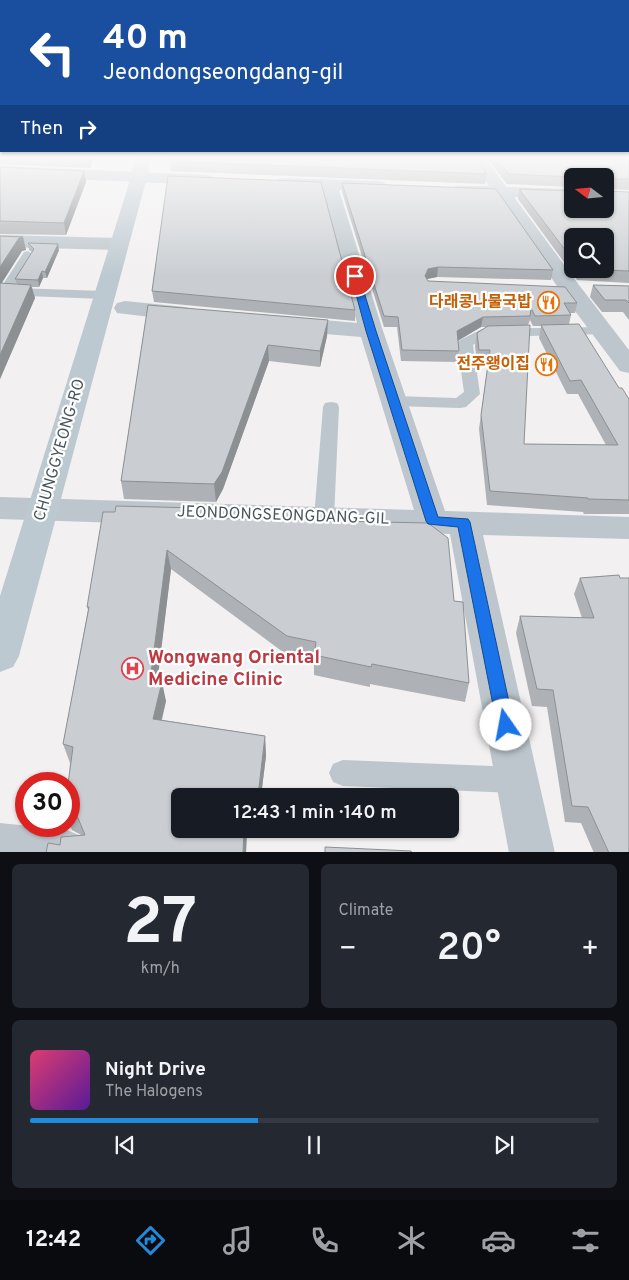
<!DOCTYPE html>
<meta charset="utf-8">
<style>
:root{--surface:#171b24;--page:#242831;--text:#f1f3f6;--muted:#9ea1a6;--line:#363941;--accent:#208adc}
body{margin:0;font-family:Overpass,"Noto Sans KR",sans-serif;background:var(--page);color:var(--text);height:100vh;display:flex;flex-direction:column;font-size:19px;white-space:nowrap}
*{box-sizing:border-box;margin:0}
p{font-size:16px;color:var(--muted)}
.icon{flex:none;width:28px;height:28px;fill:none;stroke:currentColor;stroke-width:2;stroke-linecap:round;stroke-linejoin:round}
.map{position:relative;height:852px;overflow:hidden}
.sheet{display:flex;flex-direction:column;gap:12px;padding:12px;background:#0d0f14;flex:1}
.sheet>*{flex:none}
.banner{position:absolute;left:0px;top:0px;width:630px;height:152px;box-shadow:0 1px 4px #0004;background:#1a4fa0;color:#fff;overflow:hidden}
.needle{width:32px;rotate:286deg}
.buttons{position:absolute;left:564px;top:168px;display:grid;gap:10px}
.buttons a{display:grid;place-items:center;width:50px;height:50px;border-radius:8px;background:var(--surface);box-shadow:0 1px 4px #0004;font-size:25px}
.speed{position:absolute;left:15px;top:772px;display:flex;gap:10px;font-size:25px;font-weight:700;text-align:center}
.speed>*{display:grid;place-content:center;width:65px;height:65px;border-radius:50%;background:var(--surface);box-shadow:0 1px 4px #0004;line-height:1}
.speed .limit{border:8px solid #d22;background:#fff;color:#111}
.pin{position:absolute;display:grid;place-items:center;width:42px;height:42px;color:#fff;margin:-21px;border:2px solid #fff;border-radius:50%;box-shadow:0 1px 5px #0007}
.me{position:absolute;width:55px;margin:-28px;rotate:348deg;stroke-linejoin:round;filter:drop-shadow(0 0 4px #0008)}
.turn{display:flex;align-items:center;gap:18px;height:105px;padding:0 20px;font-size:22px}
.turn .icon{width:65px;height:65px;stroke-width:2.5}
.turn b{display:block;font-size:35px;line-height:42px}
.then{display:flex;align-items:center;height:48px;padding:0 20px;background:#0003;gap:10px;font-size:19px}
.big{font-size:38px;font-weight:600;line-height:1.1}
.sheet .tile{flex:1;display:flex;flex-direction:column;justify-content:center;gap:8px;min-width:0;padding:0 18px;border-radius:8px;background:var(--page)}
.sheet .dial{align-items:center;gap:0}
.dial b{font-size:65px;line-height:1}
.song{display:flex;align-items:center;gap:15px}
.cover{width:60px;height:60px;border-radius:8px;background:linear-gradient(135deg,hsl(340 70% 55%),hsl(270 70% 35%))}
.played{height:5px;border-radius:2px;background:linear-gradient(90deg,var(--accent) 40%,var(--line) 40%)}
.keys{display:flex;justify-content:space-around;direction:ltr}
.heat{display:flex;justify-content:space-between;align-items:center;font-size:28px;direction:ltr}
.sheet .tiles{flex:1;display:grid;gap:12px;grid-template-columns:1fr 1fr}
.tile:last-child{grid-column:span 2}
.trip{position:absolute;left:171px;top:788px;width:288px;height:50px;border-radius:8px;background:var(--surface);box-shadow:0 1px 4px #0004;font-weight:600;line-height:50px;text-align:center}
.tab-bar{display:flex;height:80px;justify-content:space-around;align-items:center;background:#090b0e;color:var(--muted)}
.tab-bar .icon{width:35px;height:35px}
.tab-bar .on{color:var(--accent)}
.tab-bar b{font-size:22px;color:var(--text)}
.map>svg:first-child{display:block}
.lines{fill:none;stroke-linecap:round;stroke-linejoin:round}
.lane{fill:#bcc6cc;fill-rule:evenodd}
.street{fill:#bcc6cc;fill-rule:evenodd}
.secondary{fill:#bdc9d1;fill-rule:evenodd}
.wall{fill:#aeb1b5;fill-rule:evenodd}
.shaded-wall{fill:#8d9093}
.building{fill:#caced2;stroke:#8d9093}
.route{fill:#1a73e8;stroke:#114b97}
.labels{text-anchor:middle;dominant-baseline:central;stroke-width:4.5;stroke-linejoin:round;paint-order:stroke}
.food-label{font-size:16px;font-weight:bold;fill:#c56008;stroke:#fff;text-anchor:end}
.street-label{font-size:16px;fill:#49565d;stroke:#fff}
.near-health-label{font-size:19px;font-weight:bold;fill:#be3a42;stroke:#fff;text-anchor:start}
</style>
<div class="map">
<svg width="629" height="853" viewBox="0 0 629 853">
<rect width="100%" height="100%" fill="#f2f0f0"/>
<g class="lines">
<path class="lane" d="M28 251 34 255 14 288 104 291 111 295 104 299 0 295V289L24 252Z
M602 327 607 328 609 331 607 334 485 337 473 345 480 394 466 407 460 408 394 406 388 405 386 401 388 397 394 396 456 398 464 392 457 343 460 340 482 329Z
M331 402 337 403 339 407 334 518 331 523 324 525 317 523 314 518 323 407 325 403Z
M343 760 517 767 527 771 531 780 527 789 517 793 343 786 333 782 329 773 333 764Z"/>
<path class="street" d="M469 157H485L506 187 572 189V199L514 197 579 285 629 350V373L620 371 563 295 496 196 455 194 453 190 455 186H489Z
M0 166 206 175 212 176 214 180 212 184 206 185 0 176Z
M284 178 378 181 384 182 386 186 384 190 378 191 339 190 383 331 445 511 629 517V539L483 535 555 853H509L450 534 0 519V497L414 510 361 337 290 331 282 329 279 324 282 319 290 317 357 323 322 189 278 187 276 183 278 179Z
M0 235 119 238 126 240 129 244 126 248 119 250 0 247Z
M125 301 185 307 193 309 196 314 193 319 185 321 117 313 114 308 117 303Z
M0 823 67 830 83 837 90 853H0Z"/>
<path class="secondary" d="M135 157H151L147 177 19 656 13 667 0 672V596L131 177Z"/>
</g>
<path class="wall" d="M0 157H94L90 168 0 164Z
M486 157H629V190L606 189V191L629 192V283L577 280 518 199 519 189 572 209 605 176H572V190V187L507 184ZM572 236 605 269H572Z
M170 161 487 174 485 184 171 171Z
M0 167 84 171 86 182 66 235 0 234Z
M342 183 553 270 551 280 437 277 427 279 428 281 577 303 575 313H570L571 315 569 324 619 388 629 399V514H584L583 512 487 505 479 429 488 363 477 362 475 346 477 333 486 327H481L458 340 459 351 458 362 401 361 397 327H384L342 192ZM530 320 533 326H541L539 338 567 394H578L606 445 524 444 528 325Z
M0 236 23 237 26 250 22 251 1 283 17 284 15 279 32 252 29 250 28 243 59 250 47 278H43L39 287H32L35 298 0 379Z
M593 285 629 286V320L623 312H602L590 297Z
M152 291 355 310V321L154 302Z
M148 305 328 320 327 336 320 367 269 361 223 489 216 502 124 499 121 481Z
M199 518 454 601 469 683 465 702 370 684V687L314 675V661L287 655 171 569 157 681 166 701 162 720 265 736 266 756 261 796H180L247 829 246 853H46L60 845 83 836 72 830 69 823V784L70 763 63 744 88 610 87 607Z
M619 575 629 853H594L581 823 565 822 547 707 532 706 516 633 520 616 582 618 574 594 580 578Z"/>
<path class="shaded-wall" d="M88 157H94L90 168Z
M84 171 86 182 66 235 64 223Z
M23 237 26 250 22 251 0 286V267L19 238Z
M58 244 59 250 47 278 45 272Z
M438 267 437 277 427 279 425 276 428 269Z
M42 271 43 278 39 287 38 280Z
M31 285 35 298 0 379V355Z
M483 317 481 327 456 342 457 331Z
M328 320 327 336 320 367V351Z
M268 345 269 361 223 489 216 502 214 484Z
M198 508 200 528 192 518Z
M167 550 171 569 155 701 150 681Z
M162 682 166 701 157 738 153 719Z
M265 736 266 756 261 796H258Z
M244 829H247L246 853H243Z"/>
<path class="building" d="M171 157H475L487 174 170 161Z
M495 157H629V179H606V191L629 192V271L584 269H605V236H572V259L519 189 572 191V209H605V176H572V177L509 174Z
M0 167 84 171 64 223 0 221Z
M168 176 321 182 355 310 152 291Z
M342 183 496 189 553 270 438 267 428 269 425 276 428 281 565 287 577 303H564L571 315 535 316 531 308 530 316 483 317 457 331 459 351 402 350 398 317 384 316Z
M0 236 23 237 19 238 0 267Z
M28 243 58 244 45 272 42 271 38 280 15 279 34 249Z
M0 283 31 285 0 355Z
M593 285 629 286V303L626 300H605Z
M148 305 328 320 320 351 268 345 222 472 214 484 121 481Z
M579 324 619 388H622L629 399V500L588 499V498L490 491 481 415 490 350H479L477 333 488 326 530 325 524 444 618 445 581 380 570 381 541 325Z
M116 506 198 508 192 518 428 523 448 538 454 601 463 602 469 683 372 664 371 667 314 655 316 642 287 636 167 550 150 681 162 682 153 719 265 736 258 796H180V829H244L243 853H46L48 843 60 845 61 837 85 835 78 818 69 814V784H68L73 747 63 744 89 607H87L103 512H115Z
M619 575 620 578H629V853H609L588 807 572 806 553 690 537 689 520 616 594 618 580 578Z
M325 847 411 851 412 853H325Z"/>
<linearGradient id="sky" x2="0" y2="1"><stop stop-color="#85c6e8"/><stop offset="0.57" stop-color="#f9f8f8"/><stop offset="1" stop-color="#f9f8f8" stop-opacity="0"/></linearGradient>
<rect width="629" height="276" fill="url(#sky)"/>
<path class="route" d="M352 274 359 276 376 331 438 517 468 519 470 522 514 725 512 730 506 733 500 730 497 725 458 527 428 524 426 521 366 331 351 276Z"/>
<defs>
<symbol id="restaurant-ring" viewBox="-11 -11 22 22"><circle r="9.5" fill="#fff" stroke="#e8710a" stroke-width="1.5"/><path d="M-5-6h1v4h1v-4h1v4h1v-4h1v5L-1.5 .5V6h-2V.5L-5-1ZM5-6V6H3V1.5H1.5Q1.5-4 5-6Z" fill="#e8710a"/></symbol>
<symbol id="hospital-ring" viewBox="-11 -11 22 22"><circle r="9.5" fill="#fff" stroke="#e0444e" stroke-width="1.5"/><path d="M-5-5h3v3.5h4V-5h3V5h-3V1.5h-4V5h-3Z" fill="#e0444e"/></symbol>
</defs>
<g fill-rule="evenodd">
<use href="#restaurant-ring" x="536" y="290" width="25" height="25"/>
<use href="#restaurant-ring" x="534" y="352" width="25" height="25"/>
<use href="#hospital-ring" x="120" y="656" width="25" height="25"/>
</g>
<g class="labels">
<g class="food-label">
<text x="532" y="303">다래콩나물국밥</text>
<text x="530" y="365">전주왱이집</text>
</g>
<g class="street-label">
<text transform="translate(60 450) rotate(-74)">CHUNGGYEONG-RO</text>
<text transform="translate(283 516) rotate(2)">JEONDONGSEONGDANG-GIL</text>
</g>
<g class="near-health-label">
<text x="148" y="658">Wongwang Oriental<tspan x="148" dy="22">Medicine Clinic</tspan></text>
</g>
</g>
</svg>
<div class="buttons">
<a><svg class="needle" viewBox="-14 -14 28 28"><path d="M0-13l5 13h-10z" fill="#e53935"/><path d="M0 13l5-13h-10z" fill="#9ea1a6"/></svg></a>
<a><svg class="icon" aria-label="search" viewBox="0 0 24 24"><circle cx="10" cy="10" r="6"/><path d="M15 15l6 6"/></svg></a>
</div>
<div class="speed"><div class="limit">30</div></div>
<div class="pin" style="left:355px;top:276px;background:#d93025"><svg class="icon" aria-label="arrive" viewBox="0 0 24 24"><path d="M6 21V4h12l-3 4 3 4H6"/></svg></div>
<svg class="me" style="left:506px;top:725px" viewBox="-20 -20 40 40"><circle r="19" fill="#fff"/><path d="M0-13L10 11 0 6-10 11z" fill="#1a73e8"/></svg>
<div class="trip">12:43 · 1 min · 140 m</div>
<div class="banner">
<div class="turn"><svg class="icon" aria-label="left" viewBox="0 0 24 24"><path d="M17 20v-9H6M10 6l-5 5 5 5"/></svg><div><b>40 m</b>Jeondongseongdang-gil</div></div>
<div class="then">Then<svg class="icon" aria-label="right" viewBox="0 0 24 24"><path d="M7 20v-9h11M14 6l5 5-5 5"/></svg></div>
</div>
</div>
<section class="sheet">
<div class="tiles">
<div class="tile dial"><b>27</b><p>km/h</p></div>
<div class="tile"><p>Climate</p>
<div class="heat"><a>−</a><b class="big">20°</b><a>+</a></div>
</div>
<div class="tile">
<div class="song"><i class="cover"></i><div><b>Night Drive</b><p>The Halogens</p></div></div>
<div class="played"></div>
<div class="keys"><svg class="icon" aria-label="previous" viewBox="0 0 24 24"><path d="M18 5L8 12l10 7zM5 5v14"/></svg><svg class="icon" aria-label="pause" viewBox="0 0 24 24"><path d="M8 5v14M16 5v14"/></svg><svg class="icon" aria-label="next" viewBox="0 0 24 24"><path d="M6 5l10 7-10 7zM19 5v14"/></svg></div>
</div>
</div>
</section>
<nav class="tab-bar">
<b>12:42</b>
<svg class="icon on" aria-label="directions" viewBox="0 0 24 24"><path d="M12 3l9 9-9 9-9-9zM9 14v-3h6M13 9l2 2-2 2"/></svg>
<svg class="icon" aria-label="music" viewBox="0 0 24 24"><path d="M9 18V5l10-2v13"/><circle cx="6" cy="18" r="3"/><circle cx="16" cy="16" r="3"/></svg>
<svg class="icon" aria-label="phone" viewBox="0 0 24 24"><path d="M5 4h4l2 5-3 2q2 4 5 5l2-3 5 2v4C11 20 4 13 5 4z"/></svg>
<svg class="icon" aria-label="climate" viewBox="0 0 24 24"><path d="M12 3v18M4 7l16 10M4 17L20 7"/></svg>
<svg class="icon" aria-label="car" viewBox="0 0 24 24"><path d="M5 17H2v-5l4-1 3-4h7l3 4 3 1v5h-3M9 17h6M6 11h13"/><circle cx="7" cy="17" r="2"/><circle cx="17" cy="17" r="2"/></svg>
<svg class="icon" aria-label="filters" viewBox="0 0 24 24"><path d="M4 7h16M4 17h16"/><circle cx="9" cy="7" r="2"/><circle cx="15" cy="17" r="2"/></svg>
</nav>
